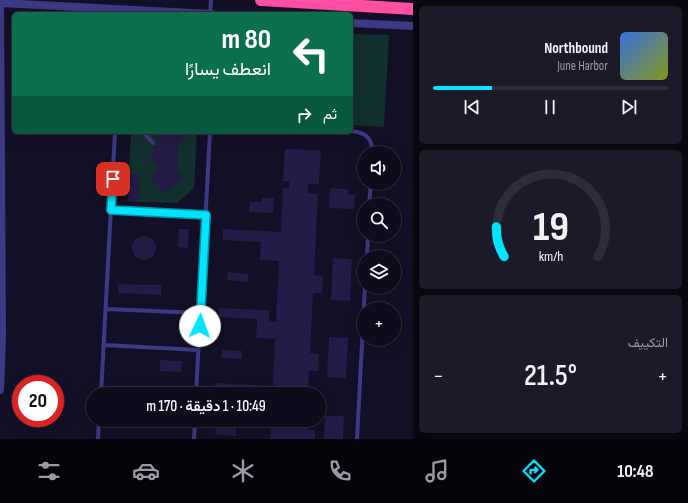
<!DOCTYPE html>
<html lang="ar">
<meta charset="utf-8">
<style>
:root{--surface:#0e0b1c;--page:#1c1929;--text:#f1f3f6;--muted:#9b9ba3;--line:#2e2b3b;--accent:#00e5ff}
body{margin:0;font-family:"Sofia Sans Condensed",Vazirmatn,sans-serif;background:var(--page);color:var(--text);direction:rtl;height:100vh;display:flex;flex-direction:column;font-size:15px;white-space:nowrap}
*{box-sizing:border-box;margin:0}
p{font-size:13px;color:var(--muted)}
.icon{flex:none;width:22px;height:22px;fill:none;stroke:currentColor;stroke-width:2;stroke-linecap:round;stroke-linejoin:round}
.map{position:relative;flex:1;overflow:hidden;direction:ltr}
.panel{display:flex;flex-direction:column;gap:6px;padding:6px;background:#08060f;width:275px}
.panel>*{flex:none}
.hud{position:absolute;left:12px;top:12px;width:341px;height:122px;border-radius:6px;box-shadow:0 4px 16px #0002,0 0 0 1px var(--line);direction:rtl;background:#0b6e4f;color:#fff;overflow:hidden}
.tools{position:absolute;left:357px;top:146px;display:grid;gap:8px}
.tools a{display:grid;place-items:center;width:44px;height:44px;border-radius:50%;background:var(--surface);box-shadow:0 4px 16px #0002,0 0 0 1px var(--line);font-size:20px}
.speed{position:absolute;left:12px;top:375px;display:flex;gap:8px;font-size:20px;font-weight:700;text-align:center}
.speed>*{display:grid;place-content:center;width:52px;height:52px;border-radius:50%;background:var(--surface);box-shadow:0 4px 16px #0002,0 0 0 1px var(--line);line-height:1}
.speed .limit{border:6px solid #d22;background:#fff;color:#111}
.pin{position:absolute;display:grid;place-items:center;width:34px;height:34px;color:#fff;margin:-17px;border-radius:8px;box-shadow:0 2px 6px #0006}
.me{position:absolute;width:44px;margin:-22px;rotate:3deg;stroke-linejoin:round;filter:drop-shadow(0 0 3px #0008)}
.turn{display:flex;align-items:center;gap:14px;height:84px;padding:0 16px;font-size:18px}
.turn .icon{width:52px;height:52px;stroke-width:2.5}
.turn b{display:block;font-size:28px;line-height:34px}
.then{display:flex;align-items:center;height:38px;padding:0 16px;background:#0003;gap:8px;font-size:15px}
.big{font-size:30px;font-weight:600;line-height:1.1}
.panel .tile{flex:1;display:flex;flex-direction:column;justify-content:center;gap:6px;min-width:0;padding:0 14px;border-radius:6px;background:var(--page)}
.panel .dial{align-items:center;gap:0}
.dial svg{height:104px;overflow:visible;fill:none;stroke:var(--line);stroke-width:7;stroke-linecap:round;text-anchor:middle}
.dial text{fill:var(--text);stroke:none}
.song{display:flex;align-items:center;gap:12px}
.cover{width:48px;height:48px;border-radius:6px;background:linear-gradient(135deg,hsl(220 70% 55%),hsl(70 70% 35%))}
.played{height:4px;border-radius:2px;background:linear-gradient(90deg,var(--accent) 25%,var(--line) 25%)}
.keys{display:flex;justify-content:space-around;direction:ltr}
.heat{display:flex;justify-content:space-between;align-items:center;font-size:22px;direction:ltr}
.trip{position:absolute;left:86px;top:387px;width:240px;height:40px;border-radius:20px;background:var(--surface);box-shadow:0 4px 16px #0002,0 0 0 1px var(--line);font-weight:600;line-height:40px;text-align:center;direction:rtl}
.menu{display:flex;height:64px;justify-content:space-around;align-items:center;background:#06040b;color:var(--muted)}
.menu .icon{width:28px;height:28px}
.menu .selected{color:var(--accent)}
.menu b{font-size:18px;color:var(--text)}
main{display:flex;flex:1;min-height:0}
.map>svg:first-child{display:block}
.green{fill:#12302f}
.building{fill:#241b47}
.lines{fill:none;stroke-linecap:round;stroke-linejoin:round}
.lane{stroke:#3d3a85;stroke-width:4}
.street{stroke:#3d3a85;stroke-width:8}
.highway{stroke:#ff4fa3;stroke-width:12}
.route-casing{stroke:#0095a6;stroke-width:10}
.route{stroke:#00e5ff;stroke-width:7}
</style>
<main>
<section class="panel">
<div class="tile">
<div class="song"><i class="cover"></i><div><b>Northbound</b><p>June Harbor</p></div></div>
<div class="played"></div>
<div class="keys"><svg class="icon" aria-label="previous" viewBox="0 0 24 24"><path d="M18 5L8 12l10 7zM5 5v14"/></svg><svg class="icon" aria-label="pause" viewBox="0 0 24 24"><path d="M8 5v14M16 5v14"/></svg><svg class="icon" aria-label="next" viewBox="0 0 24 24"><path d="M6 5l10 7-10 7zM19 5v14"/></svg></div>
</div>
<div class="tile dial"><svg viewBox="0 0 100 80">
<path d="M14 69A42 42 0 1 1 86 69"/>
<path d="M14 69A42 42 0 0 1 8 46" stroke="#00e5ff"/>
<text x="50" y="56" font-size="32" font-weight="700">19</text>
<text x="50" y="72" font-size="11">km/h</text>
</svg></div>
<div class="tile"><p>التكييف</p>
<div class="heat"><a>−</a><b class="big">21.5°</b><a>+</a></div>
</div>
</section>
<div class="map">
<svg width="413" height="439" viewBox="0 0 413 439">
<rect width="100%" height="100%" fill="#130f26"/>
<path class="green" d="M351 34 389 35 384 127 351 125Z
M131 132H197L194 188 177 203 138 202 139 174H129Z"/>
<path class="building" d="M155 132H183L186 136 178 143 177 170 183 177 165 193 150 178 159 169 151 161V151L160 142 153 134Z
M285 149 321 150 319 184H308V193L318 194 314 275 323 276 322 293H313L310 353 319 354 318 371H309L308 394H215V383L273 386 275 339 256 338 257 319 219 317V308L269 310V322H276L279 261 260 260 261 242 223 240V229L281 232 283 188H289L290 181H283Z
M129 174H139L138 202 128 201Z
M330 188 348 189V195H355L354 209 329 208Z
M262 198H274L273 213 249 212 250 202H261Z
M179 229H189L188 248 178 247Z
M132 248a12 12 0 1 1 24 0a12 12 0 1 1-24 0Z
M333 258 352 259 350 301 331 300Z
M228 272 248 274V282L227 280Z
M118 284 161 285V295L118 293Z
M329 337 348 338 346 378 327 377Z
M222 350 242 351V359L221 358Z
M160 360 182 361 181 372 160 371Z
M325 416H344L343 439H324Z
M132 420H161L152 427 145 428 138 426Z
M271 420H306V429L315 430V439H270Z
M216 426 236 427V436L215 434Z"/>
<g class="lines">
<path class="lane" d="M210 14 211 0
M351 131C365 132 373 138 372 153
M143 132 153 143
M369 205 371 183
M111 210 206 215
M367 257 368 235
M106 309 200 313
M104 345 198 350
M101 394 115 132
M196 394 210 132
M98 439 99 420
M194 439 195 420
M357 439 365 287"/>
<path class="street" d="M0 3 212 14
M351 23 413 26
M0 390 2 335 0 0"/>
<path class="highway" d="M261 0 413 9"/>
</g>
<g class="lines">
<defs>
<path id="route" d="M113 179 111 210 206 215 200 326"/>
</defs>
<use href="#route" class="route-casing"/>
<use href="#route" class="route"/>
</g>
</svg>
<div class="tools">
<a><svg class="icon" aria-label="sound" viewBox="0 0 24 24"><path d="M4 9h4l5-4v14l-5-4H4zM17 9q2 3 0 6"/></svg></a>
<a><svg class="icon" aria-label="search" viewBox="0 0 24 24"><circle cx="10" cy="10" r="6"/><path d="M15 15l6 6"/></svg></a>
<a><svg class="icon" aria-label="layers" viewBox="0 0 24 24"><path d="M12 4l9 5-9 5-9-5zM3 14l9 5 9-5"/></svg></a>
<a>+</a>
</div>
<div class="speed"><div class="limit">20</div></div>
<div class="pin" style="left:113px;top:179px;background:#d93025"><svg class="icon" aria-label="arrive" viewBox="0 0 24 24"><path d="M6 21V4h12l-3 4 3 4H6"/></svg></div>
<svg class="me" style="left:200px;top:326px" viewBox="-20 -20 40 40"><circle r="19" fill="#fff"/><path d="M0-13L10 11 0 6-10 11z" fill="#00e5ff"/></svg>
<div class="trip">10:49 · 1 دقيقة · 170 m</div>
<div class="hud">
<div class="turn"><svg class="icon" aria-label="left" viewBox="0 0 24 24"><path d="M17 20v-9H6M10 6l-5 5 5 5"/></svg><div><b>80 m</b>انعطف يسارًا</div></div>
<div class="then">ثم<svg class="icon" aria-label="right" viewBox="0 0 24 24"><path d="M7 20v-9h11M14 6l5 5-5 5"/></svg></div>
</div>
</div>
</main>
<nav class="menu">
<b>10:48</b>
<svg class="icon selected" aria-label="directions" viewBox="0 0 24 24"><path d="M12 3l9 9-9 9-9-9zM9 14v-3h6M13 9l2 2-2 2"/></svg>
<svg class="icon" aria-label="music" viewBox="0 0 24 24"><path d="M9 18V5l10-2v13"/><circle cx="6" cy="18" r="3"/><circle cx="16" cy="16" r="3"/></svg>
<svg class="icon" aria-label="phone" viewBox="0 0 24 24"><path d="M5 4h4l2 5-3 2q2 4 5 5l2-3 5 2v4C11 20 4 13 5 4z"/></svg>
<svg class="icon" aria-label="climate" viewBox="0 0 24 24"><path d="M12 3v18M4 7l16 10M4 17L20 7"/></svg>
<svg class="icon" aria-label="car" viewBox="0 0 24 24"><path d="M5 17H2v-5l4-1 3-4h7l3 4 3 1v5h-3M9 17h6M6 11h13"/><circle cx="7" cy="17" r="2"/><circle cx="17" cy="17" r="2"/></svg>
<svg class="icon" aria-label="filters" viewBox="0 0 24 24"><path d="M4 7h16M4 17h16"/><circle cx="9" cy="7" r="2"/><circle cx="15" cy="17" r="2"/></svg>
</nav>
